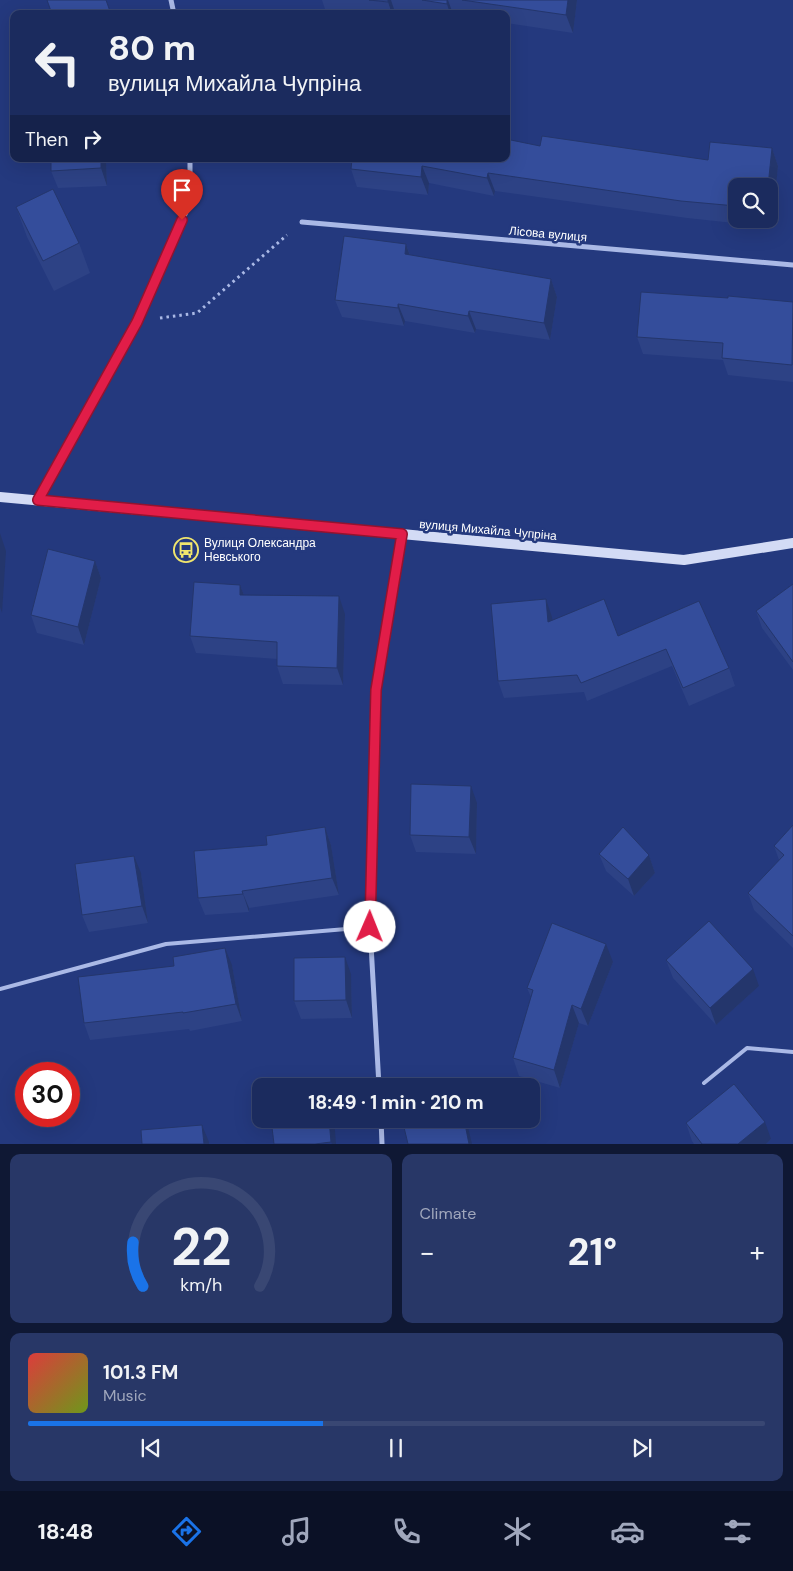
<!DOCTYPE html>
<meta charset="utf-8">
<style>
:root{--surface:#1b2b5e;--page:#283767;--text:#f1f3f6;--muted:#a0a7bc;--line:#394773;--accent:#1a73e8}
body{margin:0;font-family:"DM Sans",sans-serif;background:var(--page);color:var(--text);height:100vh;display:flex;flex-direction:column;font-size:19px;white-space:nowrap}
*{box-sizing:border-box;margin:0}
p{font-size:16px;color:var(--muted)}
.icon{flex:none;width:28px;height:28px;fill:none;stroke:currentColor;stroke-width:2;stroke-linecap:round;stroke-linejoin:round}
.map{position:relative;height:1144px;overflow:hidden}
.sheet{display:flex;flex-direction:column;gap:10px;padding:10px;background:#0f1834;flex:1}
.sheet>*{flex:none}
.hud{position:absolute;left:10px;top:10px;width:500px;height:152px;border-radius:10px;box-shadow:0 5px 20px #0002,0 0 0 1px var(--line);background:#1b2b5e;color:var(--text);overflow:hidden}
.fabs{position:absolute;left:728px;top:178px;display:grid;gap:10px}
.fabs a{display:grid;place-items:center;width:50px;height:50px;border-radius:10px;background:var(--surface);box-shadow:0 5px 20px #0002,0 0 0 1px var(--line);font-size:25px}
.speed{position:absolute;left:15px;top:1062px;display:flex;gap:10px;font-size:25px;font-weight:700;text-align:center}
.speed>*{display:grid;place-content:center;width:65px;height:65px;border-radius:50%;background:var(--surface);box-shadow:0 5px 20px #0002,0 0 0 1px var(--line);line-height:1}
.speed .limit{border:8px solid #d22;background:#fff;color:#111}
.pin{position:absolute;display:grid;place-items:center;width:42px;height:42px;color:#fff;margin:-51px -21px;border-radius:50% 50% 50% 0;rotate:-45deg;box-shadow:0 0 5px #0007}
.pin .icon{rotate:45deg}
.me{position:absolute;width:55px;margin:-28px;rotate:1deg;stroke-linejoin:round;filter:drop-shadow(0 0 4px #0008)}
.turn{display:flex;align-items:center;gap:18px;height:105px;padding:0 15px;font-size:22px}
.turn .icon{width:65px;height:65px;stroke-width:2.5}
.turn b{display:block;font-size:35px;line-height:42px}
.then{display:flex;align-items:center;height:48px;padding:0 15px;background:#0003;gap:10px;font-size:19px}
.big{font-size:38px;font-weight:700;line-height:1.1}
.sheet .tile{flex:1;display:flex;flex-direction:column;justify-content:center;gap:8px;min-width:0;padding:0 18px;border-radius:10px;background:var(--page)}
.sheet .dial{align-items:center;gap:0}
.dial svg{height:130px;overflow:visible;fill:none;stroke:var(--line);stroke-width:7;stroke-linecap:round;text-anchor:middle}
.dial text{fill:var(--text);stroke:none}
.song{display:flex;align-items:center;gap:15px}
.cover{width:60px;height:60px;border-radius:8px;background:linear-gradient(135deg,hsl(0 70% 55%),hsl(80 70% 35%))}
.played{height:5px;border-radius:2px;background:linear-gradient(90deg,var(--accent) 40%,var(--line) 40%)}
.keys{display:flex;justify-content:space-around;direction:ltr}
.heat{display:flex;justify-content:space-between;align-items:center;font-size:28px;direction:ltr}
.sheet .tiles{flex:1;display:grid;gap:10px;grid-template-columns:1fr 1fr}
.tile:last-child{grid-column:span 2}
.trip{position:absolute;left:252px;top:1078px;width:288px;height:50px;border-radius:10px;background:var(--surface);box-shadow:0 5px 20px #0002,0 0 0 1px var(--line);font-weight:700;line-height:50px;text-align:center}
.tabs{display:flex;height:80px;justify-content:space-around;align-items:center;background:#0b1126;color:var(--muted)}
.tabs .icon{width:35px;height:35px}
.tabs .on{color:var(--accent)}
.tabs b{font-size:22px;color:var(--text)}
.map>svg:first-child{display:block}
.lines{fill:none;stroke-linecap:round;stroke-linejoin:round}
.path{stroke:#aab9e6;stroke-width:3;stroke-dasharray:2.5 4;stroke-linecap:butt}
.service{stroke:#aab9e6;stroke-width:4}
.minor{stroke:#aab9e6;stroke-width:5}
.secondary{stroke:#d3dbf5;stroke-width:10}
.wall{fill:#2d4285;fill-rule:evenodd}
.shaded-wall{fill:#24366c}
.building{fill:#344d9b;stroke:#24366c}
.route-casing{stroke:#92132f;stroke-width:12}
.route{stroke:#e11d48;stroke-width:9}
.labels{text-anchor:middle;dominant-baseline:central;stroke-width:5;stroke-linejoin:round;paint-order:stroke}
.street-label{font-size:12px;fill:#fff;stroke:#24397e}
.poi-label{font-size:12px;fill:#fff;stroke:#24397e;text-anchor:start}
</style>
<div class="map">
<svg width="793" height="1144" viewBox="0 0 793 1144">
<rect width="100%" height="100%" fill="#24397e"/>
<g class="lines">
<path class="path" d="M160 318 197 313 287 235
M186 550V537"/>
<path class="service" d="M0 989 166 944 370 927
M704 1083 747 1048 793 1052"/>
<path class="minor" d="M171 0 174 14
M302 222 793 265
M38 500 137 322 190 203V159
M379 1086 370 927 376 690 402 535
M381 1119 382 1144"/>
<path class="secondary" d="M0 497 684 560 793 543"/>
</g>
<path class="wall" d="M322 0H577L573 33 506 23V14H406L395 12V14H344L326 12Z
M540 146 708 160 772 148 778 166 772 227 687 218 495 191 494 196 429 183 428 195 357 187 351 169ZM736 186H769V219H736Z
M106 159 107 186 58 188 51 171Z
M16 207 79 243 90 273 54 291 27 237Z
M406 244 410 255 551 279 557 297 550 340 476 329 475 333 405 321 404 326 342 317 335 300Z
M793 302V382L728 375 723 360 643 354 637 337Z
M95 561 101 578 84 645 37 633 31 615Z
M793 584V670L762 628 756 611Z
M240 585 244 595 345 614 343 685 283 684 277 666V659L196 653 190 636Z
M699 601 729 668 735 686 689 706 672 666 587 701 584 692 504 698 498 681 552 617V620L618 636Z
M477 803 476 854 416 852 410 835Z
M793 825V948L754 910 748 893 779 860 774 846Z
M325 827 331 845 339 895 249 908V912L205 915 198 898 267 845Z
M599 854 649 855 655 873 634 896 606 871Z
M141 873 148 923 89 932 82 915Z
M666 960 759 986 716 1025 673 978Z
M613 962 588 1026 579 1023 560 1088 519 1076 513 1058 531 997 527 988Z
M232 965 242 1021 190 1031 189 1029 90 1040 84 1023Z
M351 974 352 1018 301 1019 294 1001Z
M686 1123 771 1139 766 1144H694L692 1141Z"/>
<path class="shaded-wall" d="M388 0H391L395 12V14H392L388 2Z
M447 0H448L453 14H450L447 4Z
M568 0H577L573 33 566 15Z
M772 148 778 166 772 227 769 218V186H768Z
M101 159H106L107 186 101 168Z
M422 166 429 183 428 195 421 177Z
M488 173 495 191 494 196 487 178Z
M406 244 412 262 405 254Z
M551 279 557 297 550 340 544 323Z
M398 304 405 321 404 326 398 308Z
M469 311 476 329 475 333 468 316Z
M0 533 6 551 2 613 0 607Z
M95 561 101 578 84 645 78 627Z
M240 585 247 603 240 595Z
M339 596 345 614 343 685 337 668Z
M546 599 552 617 554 640 548 622Z
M471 786 477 803 476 854 469 837Z
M325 827 331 845 339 895 332 878Z
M649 855 655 873 634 896 628 879Z
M134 856 141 873 148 923 142 906Z
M242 891 249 908V912Z
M606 944 613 962 588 1026 581 1009Z
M225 948 232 965 242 1021 236 1004Z
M345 957 351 974 352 1018 346 1000Z
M753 969 759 986 716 1025 710 1008Z
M572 1005 579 1023 560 1088 554 1070Z
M329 1119H334L336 1144H332L331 1142Z
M464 1119H466L467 1123 472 1144H469Z
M765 1122 771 1139 766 1144H738Z
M202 1125 209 1142V1144H204Z"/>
<path class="building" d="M47 0H106L111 14H52Z
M369 0H388V2Z
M422 0H447V4Z
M462 0H568L566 15Z
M542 136 708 160 710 142 772 148 768 186H736V206L681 201 488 173 487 178 422 166 421 177 351 169 352 159H506V139L540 146Z
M51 159H101V168L51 171Z
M53 189 79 243 43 261 16 207Z
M344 236 406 244 405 254 551 279 544 323 469 311 468 316 398 304V308L335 300Z
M641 292 728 298V296L793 302 792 365 722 358 723 343 637 337Z
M48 549 95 561 78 627 31 615Z
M194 582 240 585V595L339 596 337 668 277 666V642L190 636Z
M793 584V662L756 611Z
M546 599 548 622 604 599 618 636 699 601 729 668 683 688 666 649 581 683 577 675 498 681 491 604Z
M411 784 471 786 469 837 410 835Z
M793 825V936L748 893 784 855 774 846Z
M325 827 332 878 242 891 243 894 198 898 194 851 267 845 266 836Z
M623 827 649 855 628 879 599 854Z
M134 856 142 906 82 915 75 864Z
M709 921 753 969 710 1008 666 960Z
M552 923 606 944 581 1009 572 1005 554 1070 513 1058 533 990 527 988Z
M225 948 236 1004 183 1013V1012L84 1023 78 977 174 966 173 957Z
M345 957 346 1000 294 1001V958Z
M734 1084 765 1122 738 1144H702L686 1123Z
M271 1119H329L331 1142 315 1144H274Z
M402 1119H464L469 1144H408Z
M202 1125 204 1144H142L141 1130Z"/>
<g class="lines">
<defs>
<path id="route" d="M182 220 137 322 38 500 402 534 376 690 370 927"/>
</defs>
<use href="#route" class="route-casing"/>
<use href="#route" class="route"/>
</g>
<defs>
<symbol id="bus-ring" viewBox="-11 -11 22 22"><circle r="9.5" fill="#24397e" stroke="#f0e56d" stroke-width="1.5"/><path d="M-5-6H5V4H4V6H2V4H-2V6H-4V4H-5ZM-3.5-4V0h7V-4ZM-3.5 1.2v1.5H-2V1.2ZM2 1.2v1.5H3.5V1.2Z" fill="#f0e56d"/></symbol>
</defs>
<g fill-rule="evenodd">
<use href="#bus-ring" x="172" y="536" width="28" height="28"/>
</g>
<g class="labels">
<g class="street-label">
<text transform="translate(548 234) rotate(5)">Лісова вулиця</text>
<text transform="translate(488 530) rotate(5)">вулиця Михайла Чупріна</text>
</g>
<g class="poi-label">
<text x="204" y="543">Вулиця Олександра<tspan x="204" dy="14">Невського</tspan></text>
</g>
</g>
</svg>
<div class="fabs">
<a><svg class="icon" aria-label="search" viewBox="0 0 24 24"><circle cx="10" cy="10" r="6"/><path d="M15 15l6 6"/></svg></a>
</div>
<div class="speed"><div class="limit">30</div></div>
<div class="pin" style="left:182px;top:220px;background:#d93025"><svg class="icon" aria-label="arrive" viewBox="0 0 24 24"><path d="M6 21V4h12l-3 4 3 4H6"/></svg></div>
<svg class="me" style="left:370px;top:927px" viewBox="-20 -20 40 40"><circle r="19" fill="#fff"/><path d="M0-13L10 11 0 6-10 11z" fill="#e11d48"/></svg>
<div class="trip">18:49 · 1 min · 210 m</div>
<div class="hud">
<div class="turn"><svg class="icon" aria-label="left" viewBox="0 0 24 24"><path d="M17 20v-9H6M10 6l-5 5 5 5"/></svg><div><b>80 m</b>вулиця Михайла Чупріна</div></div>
<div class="then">Then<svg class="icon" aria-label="right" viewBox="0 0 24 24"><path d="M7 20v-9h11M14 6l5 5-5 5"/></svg></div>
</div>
</div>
<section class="sheet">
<div class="tiles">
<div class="tile dial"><svg viewBox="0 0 100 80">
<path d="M14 69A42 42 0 1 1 86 69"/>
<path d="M14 69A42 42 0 0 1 8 42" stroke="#1a73e8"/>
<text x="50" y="56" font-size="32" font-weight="700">22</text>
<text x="50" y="72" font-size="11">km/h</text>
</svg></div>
<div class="tile"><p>Climate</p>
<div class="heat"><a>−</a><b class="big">21°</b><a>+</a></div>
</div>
<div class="tile">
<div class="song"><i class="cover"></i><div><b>101.3 FM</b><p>Music</p></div></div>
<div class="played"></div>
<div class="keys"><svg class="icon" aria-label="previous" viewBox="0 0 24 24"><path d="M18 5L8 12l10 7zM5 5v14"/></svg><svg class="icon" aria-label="pause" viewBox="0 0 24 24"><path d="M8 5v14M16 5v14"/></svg><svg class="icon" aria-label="next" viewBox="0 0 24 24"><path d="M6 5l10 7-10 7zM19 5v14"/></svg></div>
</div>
</div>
</section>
<nav class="tabs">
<b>18:48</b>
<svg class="icon on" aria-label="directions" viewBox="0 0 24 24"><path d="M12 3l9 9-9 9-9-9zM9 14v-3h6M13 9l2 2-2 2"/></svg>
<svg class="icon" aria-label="music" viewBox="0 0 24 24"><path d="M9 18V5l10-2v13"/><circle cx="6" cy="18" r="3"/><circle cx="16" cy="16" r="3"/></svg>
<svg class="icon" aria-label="phone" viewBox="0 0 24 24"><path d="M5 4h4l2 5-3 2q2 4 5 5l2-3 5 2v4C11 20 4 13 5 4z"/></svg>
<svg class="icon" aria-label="climate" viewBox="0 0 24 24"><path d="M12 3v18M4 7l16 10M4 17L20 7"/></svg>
<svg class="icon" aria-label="car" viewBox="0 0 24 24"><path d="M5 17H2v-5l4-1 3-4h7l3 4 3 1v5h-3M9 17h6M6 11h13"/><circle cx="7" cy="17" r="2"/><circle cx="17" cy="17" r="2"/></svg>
<svg class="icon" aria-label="filters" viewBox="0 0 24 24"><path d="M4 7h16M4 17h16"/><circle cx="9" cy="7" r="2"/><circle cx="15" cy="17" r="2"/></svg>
</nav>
